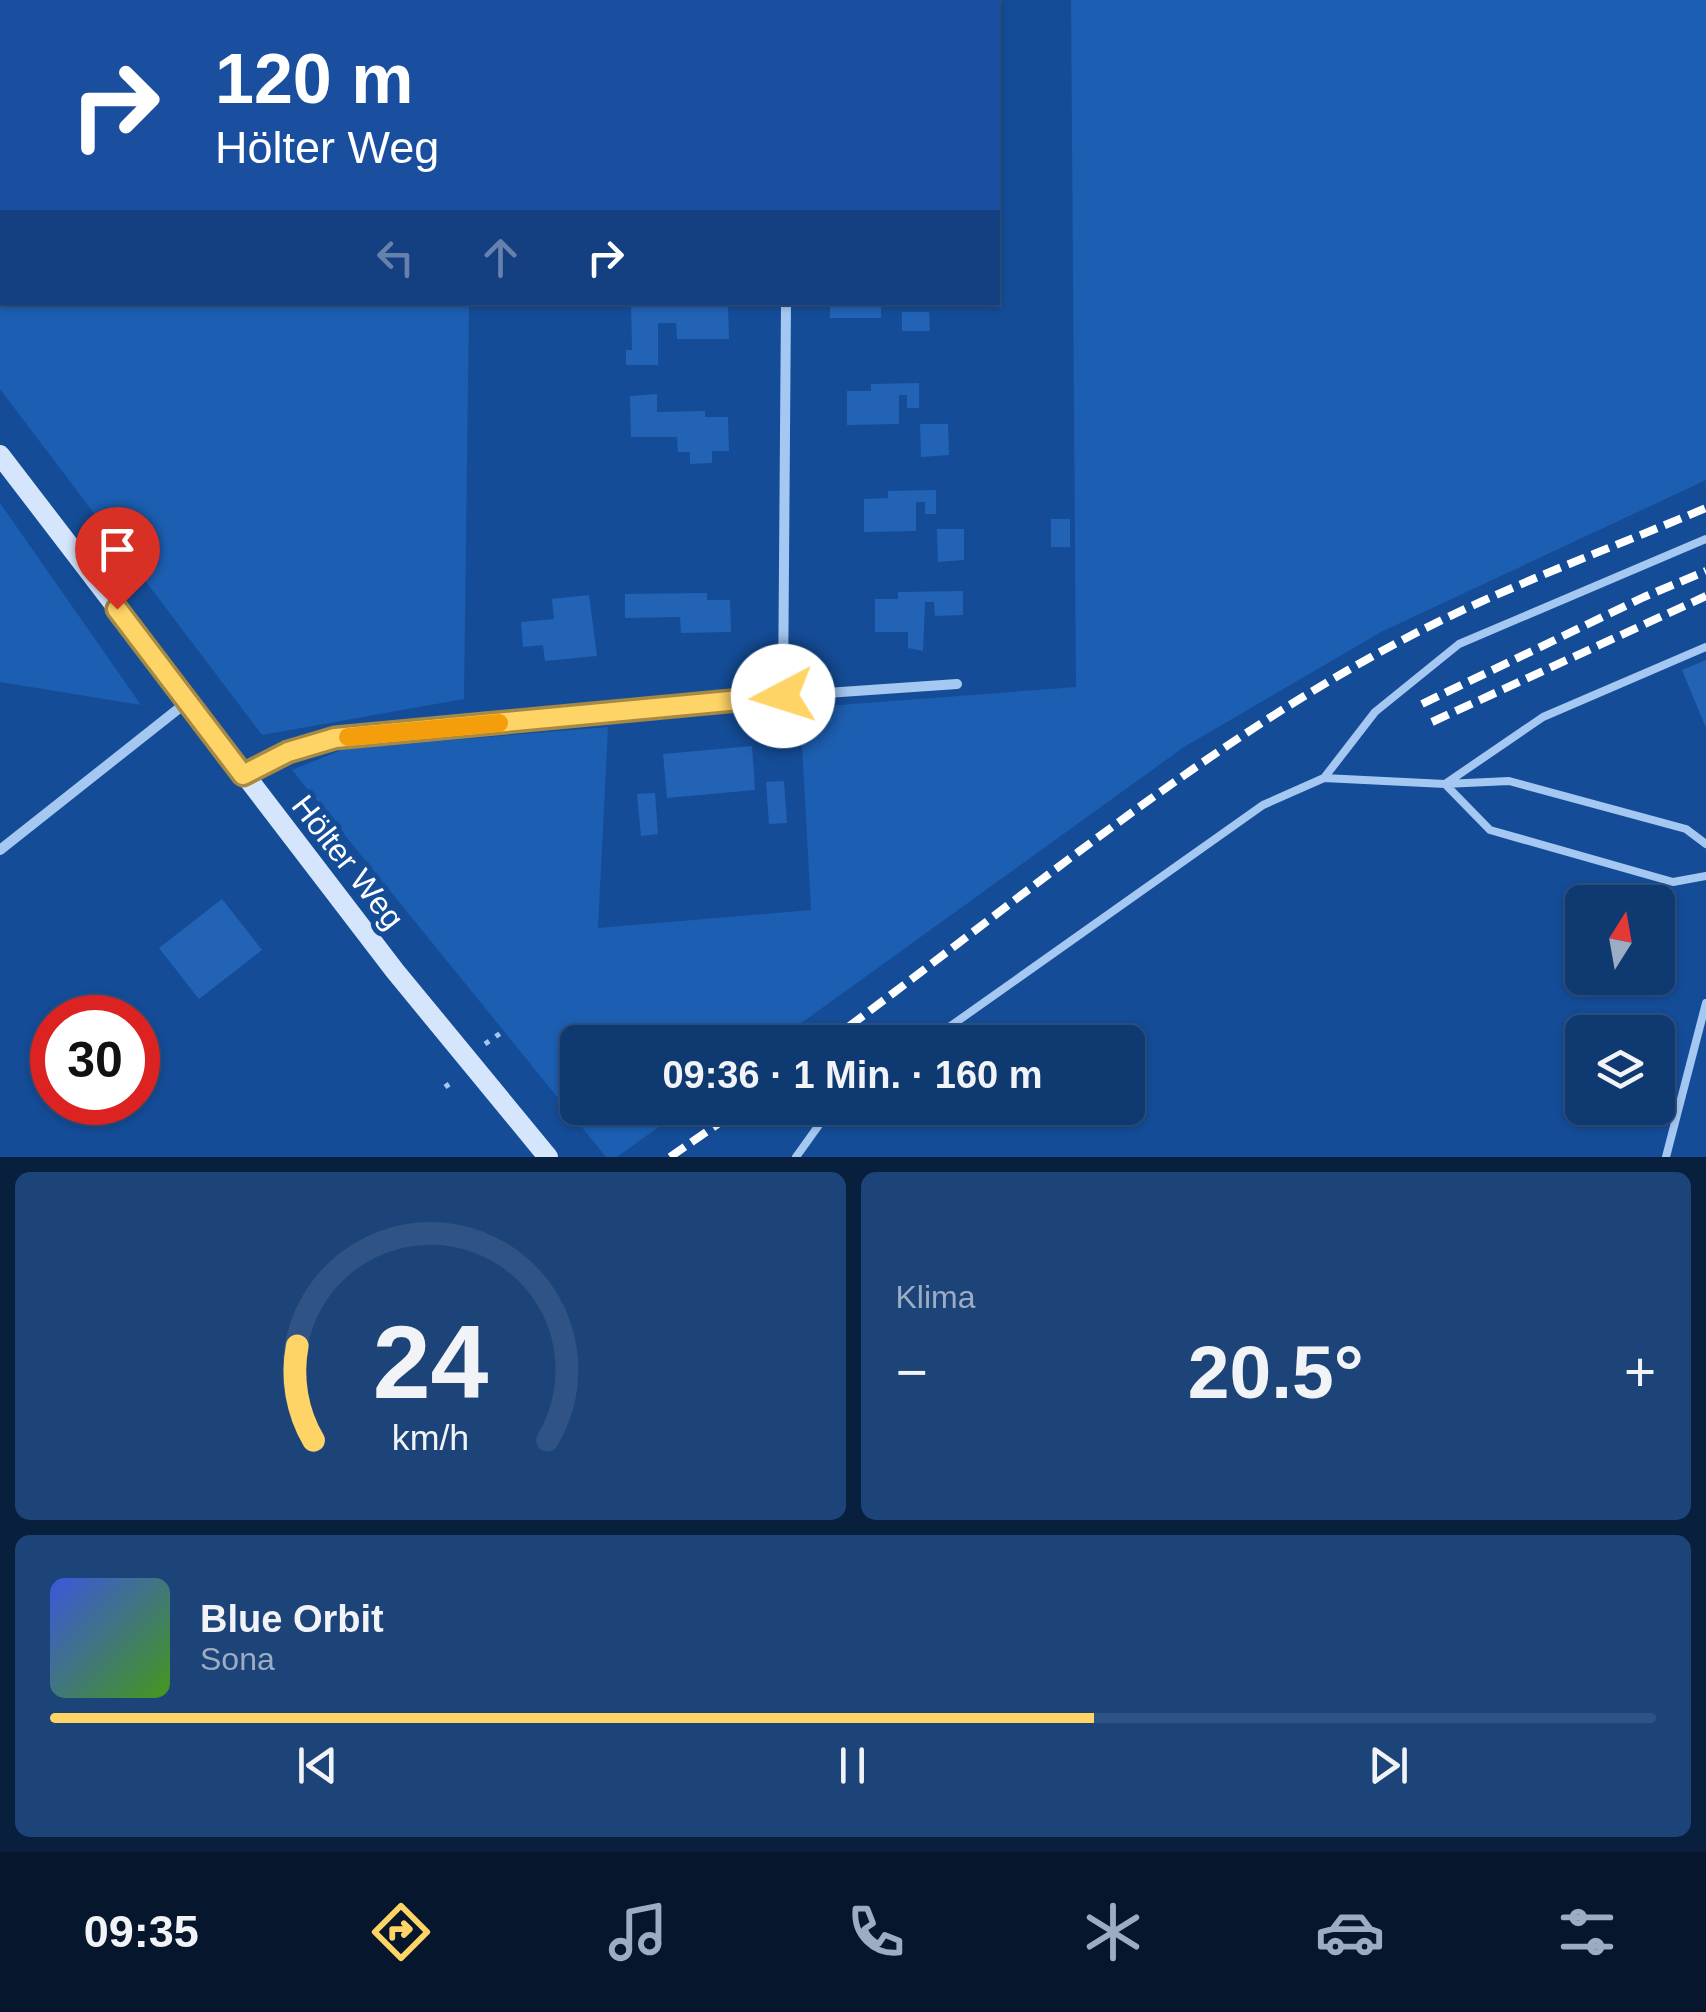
<!DOCTYPE html>
<html lang="de">
<meta charset="utf-8">
<style>
:root{--surface:#0f3971;--page:#1d4479;--text:#f1f3f6;--muted:#9bacc3;--line:#2f5384;--accent:#ffd467}
body{margin:0;font-family:Helvetica,sans-serif;background:var(--page);color:var(--text);height:100vh;display:flex;flex-direction:column;font-size:38px;white-space:nowrap}
*{box-sizing:border-box;margin:0}
p{font-size:32px;color:var(--muted)}
.icon{flex:none;width:55px;height:55px;fill:none;stroke:currentColor;stroke-width:2;stroke-linecap:round;stroke-linejoin:round}
.map{position:relative;height:1157px;overflow:hidden}
.drawer{display:flex;flex-direction:column;gap:15px;padding:15px;background:#081f3e;flex:1}
.drawer>*{flex:none}
.top-card{position:absolute;left:0px;top:0px;width:1000px;height:305px;box-shadow:0 2px 8px #0004,0 0 0 2px var(--line);background:#1a4fa0;color:#fff;overflow:hidden}
.needle{width:65px;rotate:11deg}
.controls{position:absolute;left:1565px;top:885px;display:grid;gap:20px}
.controls a{display:grid;place-items:center;width:110px;height:110px;border-radius:15px;background:var(--surface);box-shadow:0 2px 8px #0004,0 0 0 2px var(--line);font-size:50px}
.speed{position:absolute;left:30px;top:995px;display:flex;gap:20px;font-size:50px;font-weight:700;text-align:center}
.speed>*{display:grid;place-content:center;width:130px;height:130px;border-radius:50%;background:var(--surface);box-shadow:0 2px 8px #0004,0 0 0 2px var(--line);line-height:1}
.speed .limit{border:15px solid #d22;background:#fff;color:#111}
.pin{position:absolute;display:grid;place-items:center;width:85px;height:85px;color:#fff;margin:-102px -42px;border-radius:50% 50% 50% 0;rotate:-45deg;box-shadow:0 0 10px #0007}
.pin .icon{rotate:45deg}
.me{position:absolute;width:110px;margin:-55px;rotate:265deg;stroke-linejoin:round;filter:drop-shadow(0 0 8px #0008)}
.turn{display:flex;align-items:center;gap:35px;height:210px;padding:0 50px;font-size:45px}
.turn .icon{width:130px;height:130px;stroke-width:2.5}
.turn b{display:block;font-size:70px;line-height:85px}
.lanes{display:flex;align-items:center;height:95px;padding:0 50px;background:#0003;justify-content:center;gap:50px;direction:ltr}
.lanes .off{opacity:.35}
.big{font-size:75px;font-weight:800;line-height:1.1}
.drawer .widget{flex:1;display:flex;flex-direction:column;justify-content:center;gap:15px;min-width:0;padding:0 35px;border-radius:15px;background:var(--page)}
.drawer .dial{align-items:center;gap:0}
.dial svg{height:260px;overflow:visible;fill:none;stroke:var(--line);stroke-width:7;stroke-linecap:round;text-anchor:middle}
.dial text{fill:var(--text);stroke:none}
.song{display:flex;align-items:center;gap:30px}
.cover{width:120px;height:120px;border-radius:15px;background:linear-gradient(135deg,hsl(230 70% 55%),hsl(100 70% 35%))}
.played{height:10px;border-radius:5px;background:linear-gradient(90deg,var(--accent) 65%,var(--line) 65%)}
.keys{display:flex;justify-content:space-around;direction:ltr}
.heat{display:flex;justify-content:space-between;align-items:center;font-size:55px;direction:ltr}
.drawer .tiles{flex:1;display:grid;gap:15px;grid-template-columns:1fr 1fr}
.widget:last-child{grid-column:span 2}
.trip{position:absolute;left:560px;top:1025px;width:585px;height:100px;border-radius:15px;background:var(--surface);box-shadow:0 2px 8px #0004,0 0 0 2px var(--line);font-weight:800;line-height:100px;text-align:center}
.dock{display:flex;height:160px;justify-content:space-around;align-items:center;background:#06172d;color:var(--muted)}
.dock .icon{width:70px;height:70px}
.dock .on{color:var(--accent)}
.dock b{font-size:45px;color:var(--text)}
.map>svg:first-child{display:block}
.green{fill:#1c5eb1}
.building{fill:#2263b6}
.lines{fill:none;stroke-linecap:round;stroke-linejoin:round}
.path{stroke:#a5c8f2;stroke-width:5;stroke-dasharray:5 8;stroke-linecap:butt}
.service{stroke:#a5c8f2;stroke-width:8}
.minor{stroke:#a5c8f2;stroke-width:10}
.secondary{stroke:#d4e5fc;stroke-width:20}
.rail{stroke:#fff;stroke-width:8;stroke-dasharray:18 8;stroke-linecap:butt}
.route-casing{stroke:#a68a43;stroke-width:25}
.route{stroke:#ffd467;stroke-width:18}
.slow{stroke:#f59e0b;stroke-width:18}
.labels{text-anchor:middle;dominant-baseline:central;stroke-width:10;stroke-linejoin:round;paint-order:stroke}
.street-label{font-size:32px;fill:#fff;stroke:#144c97}
</style>
<div class="map">
<svg width="1706" height="1157" viewBox="0 0 1706 1157">
<rect width="100%" height="100%" fill="#144c97"/>
<path class="green" d="M0 0H474L2 2V302L469 303 464 699 262 735 0 389Z
M1071 0H1706V480L1381 632 1184 747 775 1042H578V1108H685L617 1157H606L292 770 344 749 608 727 598 928 811 910 800 708 1076 687Z
M0 503 141 705 0 682Z"/>
<path class="building" d="M631 302 728 303 729 339H677L676 323H658V365H626V350H632Z
M830 302H881V318H830Z
M902 312H929L930 331H902Z
M919 383V408H907V395H899V424L847 425V391H871V384Z
M657 394V412L705 411V417H728L729 451H712V463L690 464V452H678L677 437H631L630 396Z
M920 424H948L949 455 921 457Z
M936 490V514H925V502H916V531L864 532V499L888 498V491Z
M1051 519H1070V547H1051Z
M937 529H964V560L938 562Z
M963 591V615L935 616 934 602H925L923 651 908 648V632H875V599H898V592Z
M707 593V600H730L731 632 681 633 680 617 625 618V594Z
M589 595 597 656 545 661 543 645 523 647 521 622 554 619 552 599Z
M1706 660V728L1682 670Z
M752 746 755 790 667 798 663 754Z
M784 781 787 823 769 824 766 782Z
M655 793 658 834 641 836 637 794Z
M222 899 262 950 199 999 159 948Z"/>
<g class="lines">
<path class="path" d="M485 1044 505 1030
M445 1087 455 1080"/>
<path class="service" d="M1324 778 1375 712 1459 644 1706 539
M1445 784 1543 717 1706 647
M1445 784 1509 781 1686 829 1706 844
M928 1042 1263 805 1324 778 1445 784 1490 830 1673 882 1706 876
M796 1157 824 1118 839 1108
M1666 1157 1706 1003"/>
<path class="minor" d="M783 696 786 302
M244 774 288 752 335 738 783 696 957 684
M0 850 187 702"/>
<path class="secondary" d="M0 455 395 971 548 1157"/>
<path class="rail" d="M1422 704 1644 597 1706 571
M1432 722 1706 596
M828 1042C1012 906 1190 754 1393 645 1493 591 1602 552 1706 508
M670 1157 741 1108"/>
</g>
<g class="lines">
<defs>
<path id="route" d="M117 609 243 775 288 752 335 738 783 696"/>
</defs>
<use href="#route" class="route-casing"/>
<use href="#route" class="route"/>
<path class="slow" d="M348 737 499 723"/>
</g>
<g class="labels">
<g class="street-label">
<text transform="translate(348 862) rotate(52)">Hölter Weg</text>
</g>
</g>
</svg>
<div class="controls">
<a><svg class="needle" viewBox="-14 -14 28 28"><path d="M0-13l5 13h-10z" fill="#e53935"/><path d="M0 13l5-13h-10z" fill="#9bacc3"/></svg></a>
<a><svg class="icon" aria-label="layers" viewBox="0 0 24 24"><path d="M12 4l9 5-9 5-9-5zM3 14l9 5 9-5"/></svg></a>
</div>
<div class="speed"><div class="limit">30</div></div>
<div class="pin" style="left:117px;top:609px;background:#d93025"><svg class="icon" aria-label="arrive" viewBox="0 0 24 24"><path d="M6 21V4h12l-3 4 3 4H6"/></svg></div>
<svg class="me" style="left:783px;top:696px" viewBox="-20 -20 40 40"><circle r="19" fill="#fff"/><path d="M0-13L10 11 0 6-10 11z" fill="#ffd467"/></svg>
<div class="trip">09:36 · 1 Min. · 160 m</div>
<div class="top-card">
<div class="turn"><svg class="icon" aria-label="right" viewBox="0 0 24 24"><path d="M7 20v-9h11M14 6l5 5-5 5"/></svg><div><b>120 m</b>Hölter Weg</div></div>
<div class="lanes"><svg class="icon off" aria-label="left" viewBox="0 0 24 24"><path d="M17 20v-9H6M10 6l-5 5 5 5"/></svg><svg class="icon off" aria-label="ahead" viewBox="0 0 24 24"><path d="M12 20V5M6 11l6-6 6 6"/></svg><svg class="icon" aria-label="right" viewBox="0 0 24 24"><path d="M7 20v-9h11M14 6l5 5-5 5"/></svg></div>
</div>
</div>
<section class="drawer">
<div class="tiles">
<div class="widget dial"><svg viewBox="0 0 100 80">
<path d="M14 69A42 42 0 1 1 86 69"/>
<path d="M14 69A42 42 0 0 1 9 40" stroke="#ffd467"/>
<text x="50" y="56" font-size="32" font-weight="700">24</text>
<text x="50" y="72" font-size="11">km/h</text>
</svg></div>
<div class="widget"><p>Klima</p>
<div class="heat"><a>−</a><b class="big">20.5°</b><a>+</a></div>
</div>
<div class="widget">
<div class="song"><i class="cover"></i><div><b>Blue Orbit</b><p>Sona</p></div></div>
<div class="played"></div>
<div class="keys"><svg class="icon" aria-label="previous" viewBox="0 0 24 24"><path d="M18 5L8 12l10 7zM5 5v14"/></svg><svg class="icon" aria-label="pause" viewBox="0 0 24 24"><path d="M8 5v14M16 5v14"/></svg><svg class="icon" aria-label="next" viewBox="0 0 24 24"><path d="M6 5l10 7-10 7zM19 5v14"/></svg></div>
</div>
</div>
</section>
<nav class="dock">
<b>09:35</b>
<svg class="icon on" aria-label="directions" viewBox="0 0 24 24"><path d="M12 3l9 9-9 9-9-9zM9 14v-3h6M13 9l2 2-2 2"/></svg>
<svg class="icon" aria-label="music" viewBox="0 0 24 24"><path d="M9 18V5l10-2v13"/><circle cx="6" cy="18" r="3"/><circle cx="16" cy="16" r="3"/></svg>
<svg class="icon" aria-label="phone" viewBox="0 0 24 24"><path d="M5 4h4l2 5-3 2q2 4 5 5l2-3 5 2v4C11 20 4 13 5 4z"/></svg>
<svg class="icon" aria-label="climate" viewBox="0 0 24 24"><path d="M12 3v18M4 7l16 10M4 17L20 7"/></svg>
<svg class="icon" aria-label="car" viewBox="0 0 24 24"><path d="M5 17H2v-5l4-1 3-4h7l3 4 3 1v5h-3M9 17h6M6 11h13"/><circle cx="7" cy="17" r="2"/><circle cx="17" cy="17" r="2"/></svg>
<svg class="icon" aria-label="filters" viewBox="0 0 24 24"><path d="M4 7h16M4 17h16"/><circle cx="9" cy="7" r="2"/><circle cx="15" cy="17" r="2"/></svg>
</nav>
